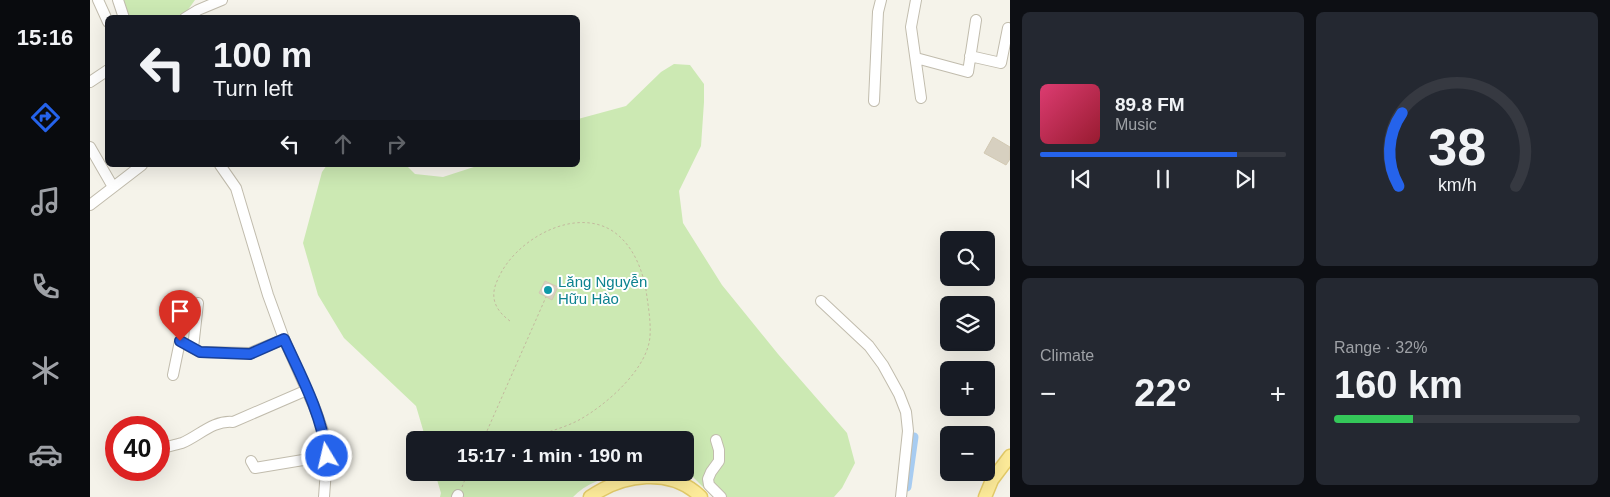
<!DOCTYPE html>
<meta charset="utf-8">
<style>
:root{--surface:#171b24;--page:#242831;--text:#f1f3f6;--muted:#9ea1a6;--line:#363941;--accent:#2563eb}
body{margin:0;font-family:Arial,sans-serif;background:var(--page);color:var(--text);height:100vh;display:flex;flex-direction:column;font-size:19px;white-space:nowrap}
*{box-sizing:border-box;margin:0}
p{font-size:16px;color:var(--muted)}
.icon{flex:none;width:28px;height:28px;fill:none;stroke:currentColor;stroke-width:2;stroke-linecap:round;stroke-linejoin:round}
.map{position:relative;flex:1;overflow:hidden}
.details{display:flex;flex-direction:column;gap:12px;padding:12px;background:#0d0f14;width:600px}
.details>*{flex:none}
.top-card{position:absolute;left:15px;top:15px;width:475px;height:152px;border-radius:8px;box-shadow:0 5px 20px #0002;background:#171b24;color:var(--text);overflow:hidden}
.fabs{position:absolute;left:850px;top:231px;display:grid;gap:10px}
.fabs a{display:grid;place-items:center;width:55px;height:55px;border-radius:8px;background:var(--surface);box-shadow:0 5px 20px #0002;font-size:25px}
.speed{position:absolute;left:15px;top:416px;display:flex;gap:10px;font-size:25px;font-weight:700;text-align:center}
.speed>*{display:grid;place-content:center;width:65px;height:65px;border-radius:50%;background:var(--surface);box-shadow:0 5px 20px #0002;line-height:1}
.speed .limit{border:8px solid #d22;background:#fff;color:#111}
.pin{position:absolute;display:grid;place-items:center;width:42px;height:42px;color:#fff;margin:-51px -21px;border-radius:50% 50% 50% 0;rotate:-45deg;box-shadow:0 0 5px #0007}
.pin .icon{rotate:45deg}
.me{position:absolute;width:55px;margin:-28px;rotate:351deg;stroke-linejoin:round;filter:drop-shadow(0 0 4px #0008)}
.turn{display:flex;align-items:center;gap:18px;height:105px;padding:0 25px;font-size:22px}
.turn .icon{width:65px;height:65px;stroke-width:2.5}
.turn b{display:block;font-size:35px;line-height:42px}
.lanes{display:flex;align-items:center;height:48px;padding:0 25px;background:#0003;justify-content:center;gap:25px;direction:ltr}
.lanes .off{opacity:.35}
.big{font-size:38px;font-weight:600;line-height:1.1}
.details .widget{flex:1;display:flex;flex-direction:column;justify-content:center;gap:8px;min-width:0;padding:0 18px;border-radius:8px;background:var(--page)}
.details .dial{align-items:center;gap:0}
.dial svg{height:130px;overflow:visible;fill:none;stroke:var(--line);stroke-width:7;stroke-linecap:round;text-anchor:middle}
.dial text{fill:var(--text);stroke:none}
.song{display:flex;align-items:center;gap:15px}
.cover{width:60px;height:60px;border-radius:8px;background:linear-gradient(135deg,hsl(340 70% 55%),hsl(350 70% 35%))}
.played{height:5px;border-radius:2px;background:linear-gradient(90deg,var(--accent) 80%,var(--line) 80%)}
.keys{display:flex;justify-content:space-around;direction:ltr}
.heat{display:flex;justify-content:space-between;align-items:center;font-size:28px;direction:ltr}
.charge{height:8px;border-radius:4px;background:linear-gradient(90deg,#34c759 32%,var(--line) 0)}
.details .tiles{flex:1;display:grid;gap:12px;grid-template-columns:repeat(2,1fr)}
.trip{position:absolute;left:316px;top:431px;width:288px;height:50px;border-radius:8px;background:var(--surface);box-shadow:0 5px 20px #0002;font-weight:600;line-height:50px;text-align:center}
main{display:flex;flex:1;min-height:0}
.tabs{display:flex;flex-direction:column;width:90px;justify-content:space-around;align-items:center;background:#090b0e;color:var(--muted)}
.tabs .icon{width:35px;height:35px}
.tabs .on{color:var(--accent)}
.tabs b{font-size:22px;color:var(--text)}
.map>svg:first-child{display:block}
.green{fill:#cce9b3}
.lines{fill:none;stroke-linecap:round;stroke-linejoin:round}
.canal{stroke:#a7ccf1;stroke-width:9}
.building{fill:#d7d0c0;stroke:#d2c9b3}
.minor-casing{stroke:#c1bcad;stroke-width:12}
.major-casing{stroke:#e5cc69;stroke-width:15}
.path{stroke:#c3b99e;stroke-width:1;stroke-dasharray:2.5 2.5;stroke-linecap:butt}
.minor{stroke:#fff;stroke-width:10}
.major{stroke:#feec9a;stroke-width:12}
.route-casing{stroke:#184099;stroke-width:12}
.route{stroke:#2563eb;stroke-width:9}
.culture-dot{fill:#0f9aa8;stroke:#fff;stroke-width:2}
.labels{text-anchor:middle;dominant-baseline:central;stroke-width:4;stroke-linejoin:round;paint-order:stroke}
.culture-label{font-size:15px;fill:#0d838f;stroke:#fff;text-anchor:start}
</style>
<main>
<nav class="tabs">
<b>15:16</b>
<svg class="icon on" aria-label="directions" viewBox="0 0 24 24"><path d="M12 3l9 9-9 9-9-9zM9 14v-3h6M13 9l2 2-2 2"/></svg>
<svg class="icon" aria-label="music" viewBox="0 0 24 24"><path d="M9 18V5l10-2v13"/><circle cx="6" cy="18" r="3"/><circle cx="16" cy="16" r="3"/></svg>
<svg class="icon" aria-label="phone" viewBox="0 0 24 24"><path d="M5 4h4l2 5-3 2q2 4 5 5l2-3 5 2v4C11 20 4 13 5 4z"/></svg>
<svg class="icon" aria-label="climate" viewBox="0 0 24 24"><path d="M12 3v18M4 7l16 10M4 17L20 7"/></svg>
<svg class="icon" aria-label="car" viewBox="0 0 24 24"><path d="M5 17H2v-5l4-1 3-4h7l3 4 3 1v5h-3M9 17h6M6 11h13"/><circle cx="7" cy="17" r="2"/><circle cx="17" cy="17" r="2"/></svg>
</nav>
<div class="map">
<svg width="920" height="497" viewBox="0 0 920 497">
<rect width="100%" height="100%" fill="#f5f3ea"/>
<path class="green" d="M30 0H105L92 18 35 17Z
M584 64 600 65 614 84V102L611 146 589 191 593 223 632 285 688 354 757 433 765 463 752 488 744 497H623L603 477 593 473 595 472V440H336L326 406 254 338 228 295 213 243 232 172 237 165H316L325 174 353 177 390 165H488V119L536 106 571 72Z
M345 473H532C515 477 495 484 483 497H350L351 493Z"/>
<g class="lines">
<path class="canal" d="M817 487 824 437"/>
</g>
<path class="building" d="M903 137 920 147V159L916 165 894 153Z
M455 281 468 287 462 300 449 293Z"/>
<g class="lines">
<defs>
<path id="minor" d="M8 0 18 22
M28 0 34 18
M826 0 821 27 831 98
M95 18 108 10 132 0
M880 56 911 63 918 28
M826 58 878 72 886 20
M0 82 18 70
M784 101 788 12 791 0
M0 147 23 187
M130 165 146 188 178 295 194 339 226 411 234 434 237 456 234 497
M0 205 52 165
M731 301 779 346 793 365 809 394 816 412 818 431 811 497
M103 348 108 303
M83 375 90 341 110 352 160 353 194 339
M626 440 629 450V461L621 472 618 479 619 485 631 497
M69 449C76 447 85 445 92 443 109 436 123 420 143 422L217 390
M161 461 165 468 237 456
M367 497 368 495"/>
<path id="major" d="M500 497C533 474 580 467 611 497
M895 497 902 480 920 456"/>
</defs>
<use href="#minor" class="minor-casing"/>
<use href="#major" class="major-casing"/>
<path class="path" d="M420 321C405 310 399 297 408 279 424 241 482 207 521 230 542 243 552 268 556 290 558 305 561 321 560 336 558 369 516 405 489 420 472 429 450 434 432 440
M393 440 456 297
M372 487 378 472"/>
<use href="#minor" class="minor"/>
<use href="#major" class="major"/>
</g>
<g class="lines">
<defs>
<path id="route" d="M90 341 110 352 160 354 194 339C212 378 231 413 237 456"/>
</defs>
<use href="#route" class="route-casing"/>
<use href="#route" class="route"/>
</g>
<circle class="culture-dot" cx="458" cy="290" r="5"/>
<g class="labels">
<g class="culture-label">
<text x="468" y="281">Lăng Nguyễn<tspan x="468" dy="17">Hữu Hào</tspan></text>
</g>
</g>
</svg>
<div class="fabs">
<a><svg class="icon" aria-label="search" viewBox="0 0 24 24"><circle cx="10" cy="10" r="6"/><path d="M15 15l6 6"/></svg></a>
<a><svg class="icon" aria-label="layers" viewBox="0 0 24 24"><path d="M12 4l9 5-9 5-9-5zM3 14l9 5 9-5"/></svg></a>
<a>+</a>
<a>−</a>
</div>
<div class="speed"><div class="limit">40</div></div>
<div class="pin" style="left:90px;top:341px;background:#d93025"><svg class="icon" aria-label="arrive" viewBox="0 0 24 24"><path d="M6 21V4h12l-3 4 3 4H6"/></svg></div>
<svg class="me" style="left:237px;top:456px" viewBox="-20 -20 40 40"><circle r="17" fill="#2563eb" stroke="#fff" stroke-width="3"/><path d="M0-11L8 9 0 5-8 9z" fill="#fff"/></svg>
<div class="trip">15:17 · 1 min · 190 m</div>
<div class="top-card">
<div class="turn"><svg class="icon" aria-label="left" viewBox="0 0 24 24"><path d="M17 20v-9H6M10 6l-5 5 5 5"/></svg><div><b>100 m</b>Turn left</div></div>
<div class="lanes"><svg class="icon" aria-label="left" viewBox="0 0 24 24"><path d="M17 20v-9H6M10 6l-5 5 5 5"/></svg><svg class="icon off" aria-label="ahead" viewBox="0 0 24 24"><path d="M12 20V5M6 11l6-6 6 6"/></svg><svg class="icon off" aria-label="right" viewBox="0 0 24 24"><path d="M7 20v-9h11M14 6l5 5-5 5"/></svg></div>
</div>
</div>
<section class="details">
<div class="tiles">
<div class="widget">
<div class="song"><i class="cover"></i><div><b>89.8 FM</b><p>Music</p></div></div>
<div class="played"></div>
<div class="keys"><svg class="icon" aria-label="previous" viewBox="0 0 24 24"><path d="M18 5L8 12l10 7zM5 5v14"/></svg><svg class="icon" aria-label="pause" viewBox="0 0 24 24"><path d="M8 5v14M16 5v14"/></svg><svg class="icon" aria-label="next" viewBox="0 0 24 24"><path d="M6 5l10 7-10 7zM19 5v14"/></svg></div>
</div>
<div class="widget dial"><svg viewBox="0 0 100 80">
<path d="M14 69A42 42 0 1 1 86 69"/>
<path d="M14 69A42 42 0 0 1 16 24" stroke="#2563eb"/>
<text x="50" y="56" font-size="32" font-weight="700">38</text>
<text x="50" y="72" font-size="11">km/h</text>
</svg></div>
<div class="widget"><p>Climate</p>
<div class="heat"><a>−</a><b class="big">22°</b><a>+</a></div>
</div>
<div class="widget"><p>Range · 32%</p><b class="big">160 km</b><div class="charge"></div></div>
</div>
</section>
</main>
